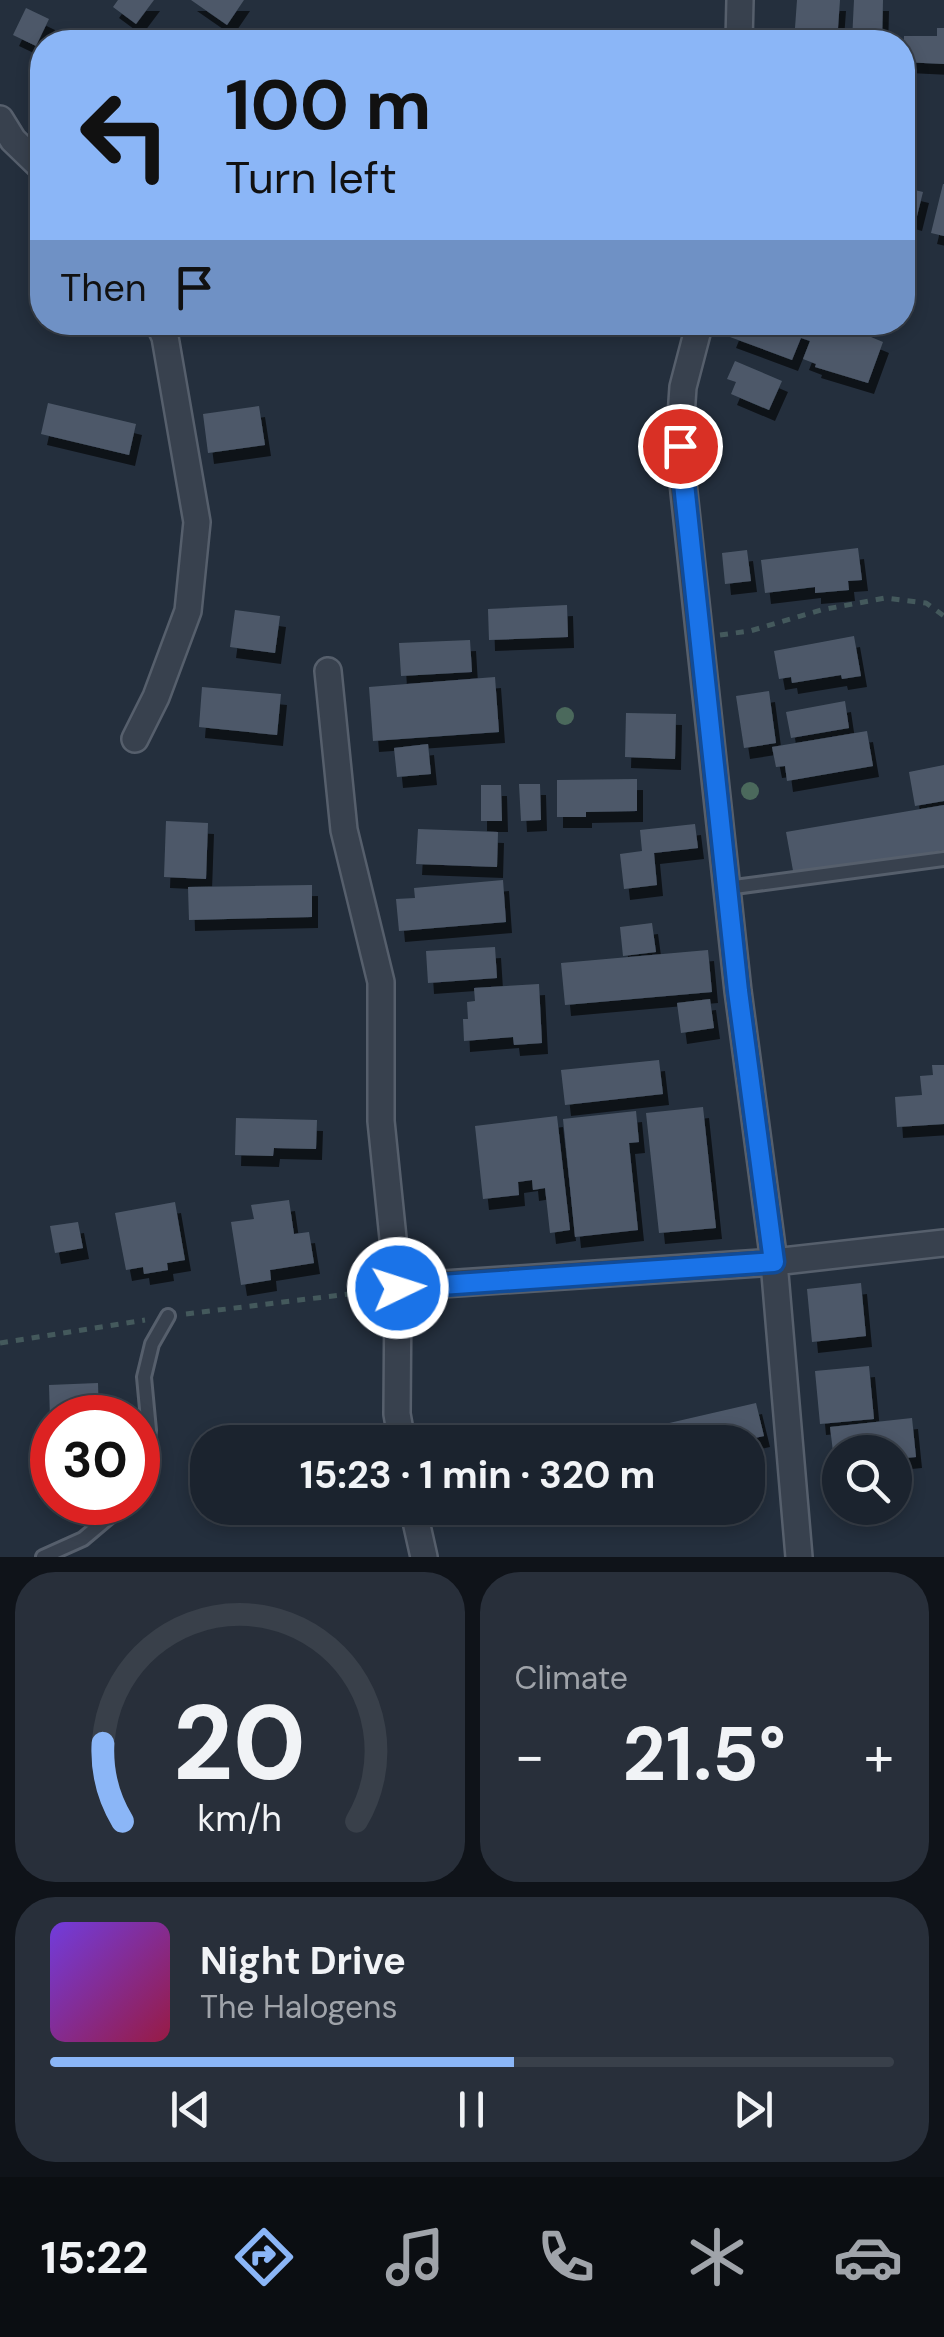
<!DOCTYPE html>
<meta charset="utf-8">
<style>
:root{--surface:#1b232e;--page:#282f3a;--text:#f1f3f6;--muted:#a0a4aa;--line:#39404a;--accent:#8bb6f7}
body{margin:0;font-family:"DM Sans",sans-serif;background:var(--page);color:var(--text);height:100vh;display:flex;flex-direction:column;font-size:38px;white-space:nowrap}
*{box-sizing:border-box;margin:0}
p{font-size:32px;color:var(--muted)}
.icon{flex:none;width:55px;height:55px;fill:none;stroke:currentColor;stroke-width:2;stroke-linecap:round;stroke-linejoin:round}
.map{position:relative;height:1557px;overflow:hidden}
.drawer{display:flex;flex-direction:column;gap:15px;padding:15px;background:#0f1319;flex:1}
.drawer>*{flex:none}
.banner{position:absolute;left:30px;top:30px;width:885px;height:305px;border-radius:40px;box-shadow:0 5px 15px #0003,0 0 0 2px var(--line);background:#8bb6f7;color:#111;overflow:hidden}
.tools{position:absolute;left:822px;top:1435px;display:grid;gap:20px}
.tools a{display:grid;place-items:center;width:90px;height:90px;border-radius:50%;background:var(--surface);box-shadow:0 5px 15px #0003,0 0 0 2px var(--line);font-size:50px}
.speed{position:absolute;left:30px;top:1395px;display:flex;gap:20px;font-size:50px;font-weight:700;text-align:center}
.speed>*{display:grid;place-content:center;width:130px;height:130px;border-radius:50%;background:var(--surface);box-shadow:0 5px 15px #0003,0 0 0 2px var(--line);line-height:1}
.speed .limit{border:15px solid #d22;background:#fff;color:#111}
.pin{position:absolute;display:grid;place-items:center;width:85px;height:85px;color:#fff;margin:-42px;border:5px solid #fff;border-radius:50%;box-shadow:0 2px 10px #0007}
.me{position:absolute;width:110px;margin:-55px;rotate:86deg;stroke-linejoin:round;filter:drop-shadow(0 0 8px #0008)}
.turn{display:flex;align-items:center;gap:35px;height:210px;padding:0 30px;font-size:45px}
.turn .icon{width:130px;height:130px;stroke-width:2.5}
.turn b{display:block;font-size:70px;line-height:85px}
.then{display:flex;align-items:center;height:95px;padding:0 30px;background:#0003;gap:20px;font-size:38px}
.big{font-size:75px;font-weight:700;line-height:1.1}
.drawer .widget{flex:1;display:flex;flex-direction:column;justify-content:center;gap:15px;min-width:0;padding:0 35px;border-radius:40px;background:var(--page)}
.drawer .dial{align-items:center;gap:0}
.dial svg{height:260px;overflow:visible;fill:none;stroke:var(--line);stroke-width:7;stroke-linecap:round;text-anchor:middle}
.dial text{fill:var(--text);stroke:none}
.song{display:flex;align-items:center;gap:30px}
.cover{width:120px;height:120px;border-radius:15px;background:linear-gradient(135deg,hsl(260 70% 55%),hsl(340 70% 35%))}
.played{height:10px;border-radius:5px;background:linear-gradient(90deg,var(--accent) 55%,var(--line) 55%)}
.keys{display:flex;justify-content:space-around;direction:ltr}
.heat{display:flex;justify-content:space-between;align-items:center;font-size:55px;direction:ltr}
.drawer .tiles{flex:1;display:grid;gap:15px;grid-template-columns:1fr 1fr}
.widget:last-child{grid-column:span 2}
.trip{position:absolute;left:190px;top:1425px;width:575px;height:100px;border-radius:40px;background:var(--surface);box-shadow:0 5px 15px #0003,0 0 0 2px var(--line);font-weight:700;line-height:100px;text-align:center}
.dock{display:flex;height:160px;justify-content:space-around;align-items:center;background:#0b0e12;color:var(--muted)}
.dock .icon{width:70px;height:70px}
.dock .selected{color:var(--accent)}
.dock b{font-size:45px;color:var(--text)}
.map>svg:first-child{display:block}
.building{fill:#4d5969;filter:url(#shadow)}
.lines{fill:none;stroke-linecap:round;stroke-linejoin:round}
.service-casing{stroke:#565f6c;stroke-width:18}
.minor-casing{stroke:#565f6c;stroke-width:30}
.path{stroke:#44595c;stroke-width:5;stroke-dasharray:8 8;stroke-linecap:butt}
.service{stroke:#38414e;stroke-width:12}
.minor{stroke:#38414e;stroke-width:25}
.tree{fill:#4b695c}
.route-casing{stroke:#114b97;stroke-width:25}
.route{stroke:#1a73e8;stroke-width:18}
</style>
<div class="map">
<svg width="944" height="1557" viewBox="0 0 944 1557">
<defs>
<filter id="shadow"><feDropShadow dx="6" dy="11" stdDeviation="0" flood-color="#0009"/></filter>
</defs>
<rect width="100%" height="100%" fill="#242f3d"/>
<path class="building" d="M118 0H154L136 24 113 7Z
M191 0H244L227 25Z
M797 0H840L837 42H794Z
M854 0H883L882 42 852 41Z
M26 8 49 19 36 46 13 35Z
M937 28H944V64L903 62 904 36H937Z
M943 184H944V236L931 233Z
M902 187 923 192 916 220 902 216Z
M736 322H822L828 325V322H835L883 342 868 383 815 367 816 364 803 359 810 341 801 338 792 360 730 337Z
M735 361 782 381 769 410 731 394 736 382 727 379Z
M48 403 136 424 129 455 41 434Z
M259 406 265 445 208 453 203 414Z
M858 548 862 580 848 581 849 590 815 593V587L765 593 761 560Z
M747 550 751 581 725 584 722 553Z
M567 605 568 637 489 640 488 609Z
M235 610 280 616 275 653 230 647Z
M854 636 861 676 842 679 841 675 792 683 791 677 779 679 774 651Z
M470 640 472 672 401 676 399 643Z
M495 677 499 732 373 741 369 687Z
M202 687 281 694 277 735 199 727Z
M769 691 776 743 744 748 736 696Z
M845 701 849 728 791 738 786 712Z
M626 713 676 714 675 759 625 757Z
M867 731 873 766 787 781 785 766 776 767 772 747Z
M428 744 431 774 397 777 394 748Z
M944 765V801L915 806 909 772Z
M637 779V811L586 812V817H557V780Z
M519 784H540L541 820 521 821Z
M481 785H501L502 821H481Z
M944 805V850L794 876 786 832Z
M166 821 208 823 206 879 164 877Z
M695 824 698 848 654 853 657 885 624 889 620 854 642 851 640 830Z
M418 829 498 832 497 867 416 864Z
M503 880 506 922 399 931 396 899 415 898 414 888Z
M312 885V917L189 920 188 887Z
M652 923 656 952 623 956 620 927Z
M495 947 497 978 428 983 426 951Z
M708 950 712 992 565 1005 561 963Z
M539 984 542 1043 514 1045 513 1037 464 1041 463 1019H468L467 1002 475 1001 474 988Z
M710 999 714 1028 681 1033 677 1003Z
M659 1060 663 1094 565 1105 561 1070Z
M932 1065H944V1124L897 1127 895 1097 922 1095 920 1076 933 1075Z
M703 1107 716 1228 659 1233 646 1113Z
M636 1111 639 1142 629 1143 638 1230 575 1237 563 1119Z
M557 1116 570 1230 550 1233 545 1188 533 1190 532 1180 518 1182 519 1195 483 1199 475 1126Z
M236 1118 317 1120 316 1149 274 1148 273 1156 235 1155Z
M289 1200 294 1234 309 1232 314 1263 270 1270 271 1280 241 1285 231 1222 254 1219 251 1205Z
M175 1202 185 1260 167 1263 168 1270 144 1274 143 1267 126 1270 115 1213Z
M78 1222 83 1248 55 1253 50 1226Z
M861 1283 866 1336 812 1342 807 1289Z
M869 1366 874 1419 820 1424 815 1371Z
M98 1383 99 1418H50L49 1385Z
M756 1403 764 1436 737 1442H587Z
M912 1418 916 1457 895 1459V1452H840V1460H834L830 1427Z"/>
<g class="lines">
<defs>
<path id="service" d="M727 888 944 859
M138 1485 145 1472 149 1430 144 1377 152 1344 168 1316
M43 1557 83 1539 127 1502"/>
<path id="minor" d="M739 42 740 0
M0 119 13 140 42 168
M700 322 683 387 679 446 738 991 774 1262 799 1557
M328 671 344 830 381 982V1121L398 1287 397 1414 402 1442
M135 739 156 697 188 611 197 522 165 337 158 322
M398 1287 774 1262 944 1243
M413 1508 424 1557"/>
</defs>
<use href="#service" class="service-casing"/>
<use href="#minor" class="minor-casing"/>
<path class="path" d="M720 635 750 631 821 610 885 598 926 603 944 616
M186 1314 373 1291
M0 1343 145 1320"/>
<use href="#service" class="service"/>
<use href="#minor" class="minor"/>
</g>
<g class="tree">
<circle cx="565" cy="716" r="9"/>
<circle cx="750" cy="791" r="9"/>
</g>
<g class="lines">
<defs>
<path id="route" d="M398 1288 774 1262 738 991 680 446"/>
</defs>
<use href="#route" class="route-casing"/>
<use href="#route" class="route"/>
</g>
</svg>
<div class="tools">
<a><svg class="icon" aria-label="search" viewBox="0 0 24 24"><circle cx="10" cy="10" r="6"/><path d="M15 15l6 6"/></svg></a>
</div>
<div class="speed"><div class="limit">30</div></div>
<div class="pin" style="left:680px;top:446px;background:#d93025"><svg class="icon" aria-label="arrive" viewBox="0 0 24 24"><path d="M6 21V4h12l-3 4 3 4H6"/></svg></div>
<svg class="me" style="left:398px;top:1288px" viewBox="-20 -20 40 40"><circle r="17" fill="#1a73e8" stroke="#fff" stroke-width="3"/><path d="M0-11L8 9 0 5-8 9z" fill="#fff"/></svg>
<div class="trip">15:23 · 1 min · 320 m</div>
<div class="banner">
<div class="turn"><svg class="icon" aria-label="left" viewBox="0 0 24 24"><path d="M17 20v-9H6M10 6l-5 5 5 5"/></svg><div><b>100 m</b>Turn left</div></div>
<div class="then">Then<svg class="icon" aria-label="arrive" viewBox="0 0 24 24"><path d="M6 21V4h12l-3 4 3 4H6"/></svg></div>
</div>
</div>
<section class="drawer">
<div class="tiles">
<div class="widget dial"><svg viewBox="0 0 100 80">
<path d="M14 69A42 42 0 1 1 86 69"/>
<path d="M14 69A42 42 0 0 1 8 45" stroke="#8bb6f7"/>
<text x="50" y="56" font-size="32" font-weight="700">20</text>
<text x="50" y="72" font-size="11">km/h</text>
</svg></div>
<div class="widget"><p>Climate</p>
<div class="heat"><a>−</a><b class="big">21.5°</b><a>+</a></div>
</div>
<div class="widget">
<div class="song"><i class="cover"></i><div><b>Night Drive</b><p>The Halogens</p></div></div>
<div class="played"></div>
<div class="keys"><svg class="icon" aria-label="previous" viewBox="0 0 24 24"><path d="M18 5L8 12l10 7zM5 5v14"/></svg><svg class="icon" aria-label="pause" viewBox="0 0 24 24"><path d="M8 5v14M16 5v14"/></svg><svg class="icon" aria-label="next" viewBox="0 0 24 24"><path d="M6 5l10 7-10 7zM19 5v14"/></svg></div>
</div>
</div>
</section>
<nav class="dock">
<b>15:22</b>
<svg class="icon selected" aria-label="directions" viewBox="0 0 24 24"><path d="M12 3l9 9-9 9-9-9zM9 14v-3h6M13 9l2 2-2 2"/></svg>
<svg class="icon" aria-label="music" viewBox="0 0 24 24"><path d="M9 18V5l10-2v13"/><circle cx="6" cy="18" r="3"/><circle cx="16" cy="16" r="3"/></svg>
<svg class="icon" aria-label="phone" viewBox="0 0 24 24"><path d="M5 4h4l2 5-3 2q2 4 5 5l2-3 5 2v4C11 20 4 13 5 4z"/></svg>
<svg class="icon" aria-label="climate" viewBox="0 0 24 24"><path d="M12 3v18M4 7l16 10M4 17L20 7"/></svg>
<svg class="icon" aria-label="car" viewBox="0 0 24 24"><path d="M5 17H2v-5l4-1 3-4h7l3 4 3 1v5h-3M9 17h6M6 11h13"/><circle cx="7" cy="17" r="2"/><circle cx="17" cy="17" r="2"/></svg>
</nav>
